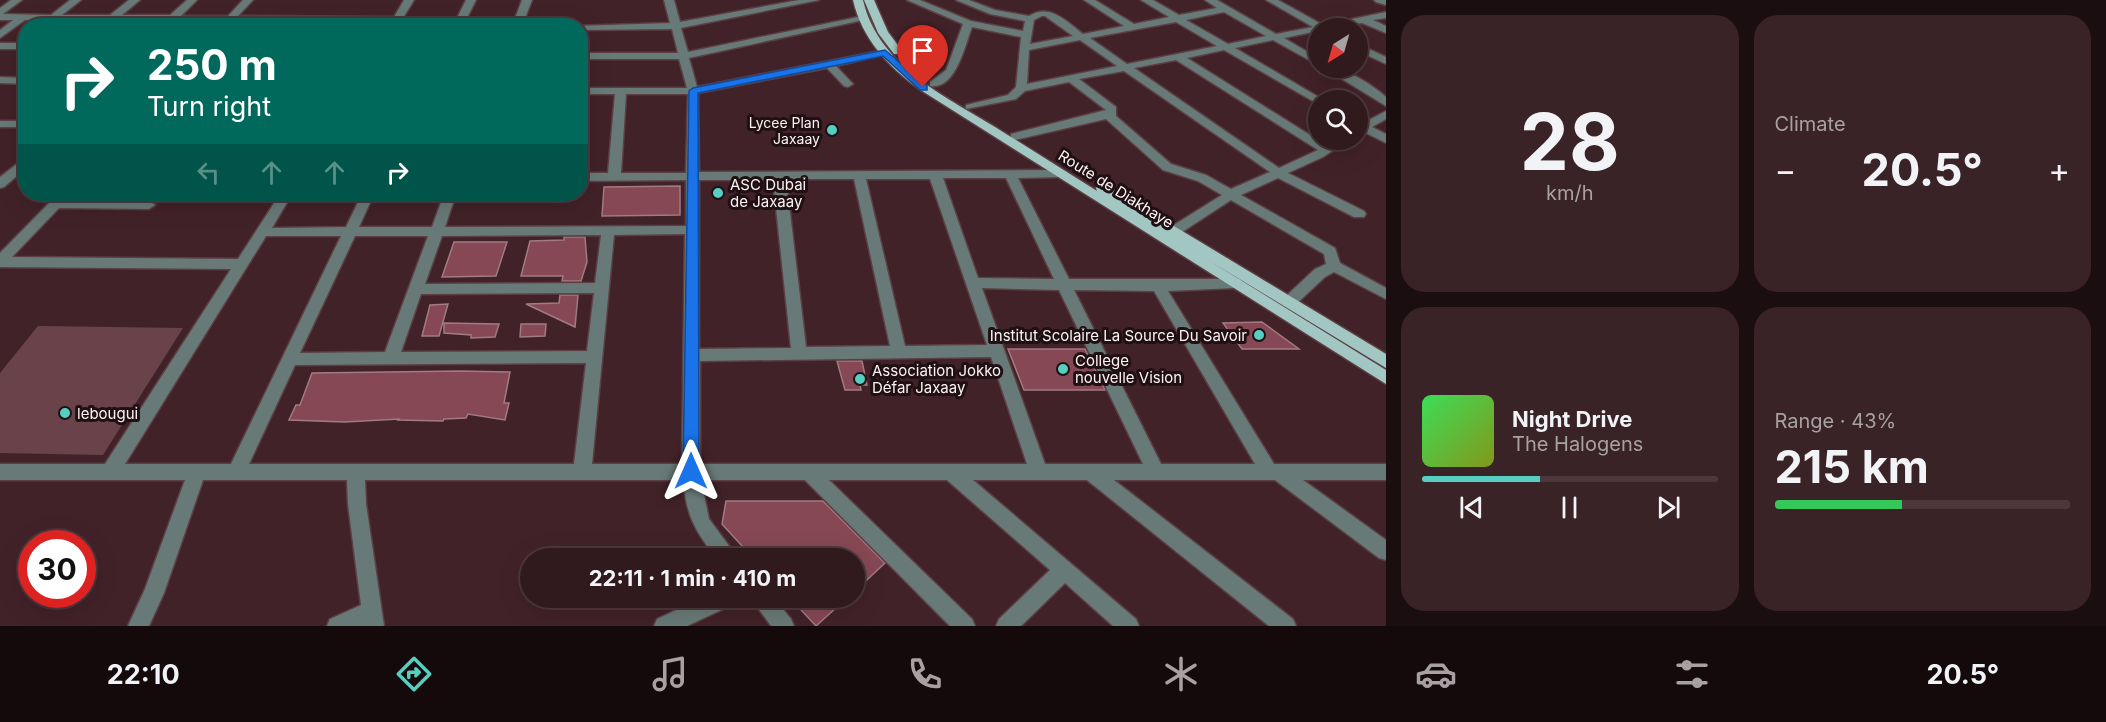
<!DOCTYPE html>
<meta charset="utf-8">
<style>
:root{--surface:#311a1e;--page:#392327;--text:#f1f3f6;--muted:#a8a1a4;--line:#4c383c;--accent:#57cec2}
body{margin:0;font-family:Inter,sans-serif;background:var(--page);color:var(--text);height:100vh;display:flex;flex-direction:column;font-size:22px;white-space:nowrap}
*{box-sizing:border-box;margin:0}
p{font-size:20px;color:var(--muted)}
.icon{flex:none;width:33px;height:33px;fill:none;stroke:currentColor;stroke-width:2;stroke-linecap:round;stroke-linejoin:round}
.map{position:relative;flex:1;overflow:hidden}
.panel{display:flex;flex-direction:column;gap:15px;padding:15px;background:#1b0e10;width:720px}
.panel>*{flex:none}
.banner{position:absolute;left:18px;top:18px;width:570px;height:183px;border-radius:24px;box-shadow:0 6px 24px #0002,0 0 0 2px var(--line);background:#00695c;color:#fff;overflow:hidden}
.needle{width:39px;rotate:217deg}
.tools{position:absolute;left:1308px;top:18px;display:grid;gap:12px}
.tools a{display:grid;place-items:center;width:60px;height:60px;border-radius:50%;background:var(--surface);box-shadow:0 6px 24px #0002,0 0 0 2px var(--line);font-size:30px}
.speed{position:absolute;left:18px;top:530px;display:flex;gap:12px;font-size:30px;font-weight:700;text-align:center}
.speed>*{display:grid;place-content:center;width:78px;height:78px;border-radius:50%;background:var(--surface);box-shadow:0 6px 24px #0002,0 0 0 2px var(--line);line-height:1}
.speed .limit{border:9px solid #d22;background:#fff;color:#111}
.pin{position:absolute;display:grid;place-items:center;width:51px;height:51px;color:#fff;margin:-62px -26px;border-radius:50% 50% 50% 0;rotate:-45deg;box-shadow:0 0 6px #0007}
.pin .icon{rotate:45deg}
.me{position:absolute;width:66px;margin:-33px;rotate:0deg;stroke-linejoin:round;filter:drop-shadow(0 0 4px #0008)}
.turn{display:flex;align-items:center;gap:21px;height:126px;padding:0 30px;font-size:27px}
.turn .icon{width:78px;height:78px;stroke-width:2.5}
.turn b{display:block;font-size:42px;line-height:51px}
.lanes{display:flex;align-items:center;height:57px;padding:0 30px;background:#0003;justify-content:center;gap:30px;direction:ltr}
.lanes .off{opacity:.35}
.big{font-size:45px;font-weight:700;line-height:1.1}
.panel .tile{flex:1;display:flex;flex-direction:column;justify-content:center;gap:9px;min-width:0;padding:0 21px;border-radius:24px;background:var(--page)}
.panel .dial{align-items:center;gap:0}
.dial b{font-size:78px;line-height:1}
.song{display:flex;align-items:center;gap:18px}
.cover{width:72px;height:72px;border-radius:9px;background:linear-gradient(135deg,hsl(130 70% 55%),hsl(70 70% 35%))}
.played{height:6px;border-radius:3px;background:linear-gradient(90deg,var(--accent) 40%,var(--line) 40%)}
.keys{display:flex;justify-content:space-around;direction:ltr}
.heat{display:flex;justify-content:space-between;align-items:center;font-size:33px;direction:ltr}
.charge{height:9px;border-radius:4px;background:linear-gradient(90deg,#34c759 43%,var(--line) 0)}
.panel .tiles{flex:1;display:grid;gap:15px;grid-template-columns:repeat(2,1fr)}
.trip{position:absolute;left:520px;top:548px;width:345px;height:60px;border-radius:30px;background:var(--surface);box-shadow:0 6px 24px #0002,0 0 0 2px var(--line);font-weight:700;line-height:60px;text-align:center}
.tabs{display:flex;height:96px;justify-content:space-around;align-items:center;background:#140a0c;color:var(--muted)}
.tabs .icon{width:42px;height:42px}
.tabs .on{color:var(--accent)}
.tabs b{font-size:27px;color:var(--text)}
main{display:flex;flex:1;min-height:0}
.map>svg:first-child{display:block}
.green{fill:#6a434a}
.building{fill:#864854;stroke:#a17b81;stroke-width:1.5}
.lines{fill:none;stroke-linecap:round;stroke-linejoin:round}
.minor-casing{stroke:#5b3f44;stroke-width:3}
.major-casing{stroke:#5b3f44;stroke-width:3}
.minor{fill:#687a77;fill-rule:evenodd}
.major{fill:#a2c7c2;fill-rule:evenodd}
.route{fill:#1a73e8;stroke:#114b97;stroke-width:1.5}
.poi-dot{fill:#57cec2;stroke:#1e1013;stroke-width:2}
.labels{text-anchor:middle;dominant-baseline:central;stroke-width:6;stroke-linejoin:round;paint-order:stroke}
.far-poi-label{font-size:14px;fill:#fef1f3;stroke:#1e1013;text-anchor:end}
.poi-label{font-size:15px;fill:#fef1f3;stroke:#1e1013;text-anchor:start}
.street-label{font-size:15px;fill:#fef1f3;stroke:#1e1013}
</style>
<main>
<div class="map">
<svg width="1386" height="626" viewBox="0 0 1386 626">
<rect width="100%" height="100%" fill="#412228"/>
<path class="green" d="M38 326 183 328 103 455 0 453V373Z"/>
<path class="building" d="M680 186V215L602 216 604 187Z
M564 237H585L587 262 581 281H562L563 276H521L530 241 564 240Z
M454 242H507L496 276 442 277Z
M560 295H578L575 327 526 304 559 303Z
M448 304 439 336H422L430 305Z
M1262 322 1299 349H1242L1223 323Z
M444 323 499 324 495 337 471 338V335L444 333Z
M521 324H546L545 336 520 337Z
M1008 349H1085L1105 390H1024Z
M837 361H862L867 385H860L861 390H845Z
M460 371 510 372 504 403H509L505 420 468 414 466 418 444 419 443 421 398 420 399 419 345 422 289 420 296 405H300L312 373Z
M726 501H823L885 563 855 591V558H753L722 524Z
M789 597H848L816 626Z"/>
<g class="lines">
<defs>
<path id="minor" d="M11 0H22L3 14 51 15 70 0H81L62 15H110L129 0H140L122 15H170L187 0H197L181 16H228L243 0H253L238 16 394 17 404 0H414L398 26H388L390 23 233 22 224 26 222 22 175 21 170 24 165 21 25 20 0 38V30L13 20H0V8Z
M466 0H476L463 26H453Z
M522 0H532L522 26H512Z
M664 0H674L680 22 799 0H819L681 28 688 52 863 16 868 19 689 58 697 87 885 50 890 53 836 66 853 84 848 87 844 86 827 68 698 93 699 172 1059 170 1063 171 1065 174 1063 177 1018 178 1069 279H1240L1242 283 1235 288 1168 291 1274 464H1386V480H1303L1386 540V560L1379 558 1275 480H1114L1293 619 1296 626H1269L1087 480H973L1136 619 1139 626H1113L1065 583 1021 626H996L999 619 1050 570 947 480H829L972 619 975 626H950L805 480H701L709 519 738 558H716C694 529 687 517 683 480H365L366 504 384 626H327L330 619 361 605 348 504 347 480H203L164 593 149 626H128L145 589 185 480H0V464H105L231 269 0 267V253L58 194H71L66 200 149 201 155 205 149 209 59 208 12 257 238 259 280 194H292L272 228 346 227 362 194H374L359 227H432L444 194H456L445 227 686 226V180L580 181V173H608L615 94H580V88H687L679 59H580V53H678L672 29 580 30V26H576L670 23ZM626 94H688L686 173H621ZM943 178H1006L1054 279 978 278ZM786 179H854L890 346 806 347ZM866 179H930L987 345 905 346ZM699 180H773L791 348 699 349ZM685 234 682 464H592L614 235ZM601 235 595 283 425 284 442 236ZM266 236H341L231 464H125ZM355 236H428L385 352 300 353ZM982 288 1059 290 1143 464H1045ZM1074 290 1154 291 1255 464H1161ZM594 293 587 351 401 352 421 294ZM991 357 1027 464H700V361ZM586 363 574 464H249L295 365Z
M907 0H920L971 21 1023 31 1025 21 990 14 956 0H969L995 10 1029 16C1050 3 1066 21 1083 34L1124 26 1084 0H1095L1134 24 1169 17 1141 0H1153L1179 15 1217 8 1205 0H1217L1276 34 1313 27 1266 0H1278L1323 25 1386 12V18L1373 20 1386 26V33L1362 23 1333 28H1318V31L1284 38 1318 58V65L1273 40 1235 48 1322 99 1323 100H1318V104L1224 50 1187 58 1326 145 1335 140H1349L1323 157 1288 173 1364 211 1366 214 1364 217H1354L1278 178 1241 195 1335 248 1340 263 1386 288V299L1334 272 1325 277 1294 306H1284L1282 302 1284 298 1315 269 1326 264 1324 254 1231 200 1179 234H1169L1167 231 1169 228 1222 195 1198 181 1163 170 1106 119 1015 140 1011 138V134L1106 110 1069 82 1025 91 1016 99 966 109V105L1008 95 1016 87 1021 37 972 27C965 45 956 90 930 86V82L946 70 963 24ZM1224 12 1266 36 1228 44 1186 20ZM1042 16H1045L1073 36 1030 44 1034 20ZM1176 22 1217 46 1127 64 1090 38ZM1080 40 1117 66 1027 84 1029 50ZM1176 60 1318 150 1279 168 1134 68ZM1124 71 1270 172 1231 189 1206 175 1171 164 1116 116V107L1079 79Z
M1374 0H1386V5L1376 2Z
M0 43H26V49H0Z
M1358 44 1386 57V64L1358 51Z
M1324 68C1344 66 1371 84 1386 97V106Z
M0 77 26 78V84L0 83Z
M1386 111V119L1372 127 1386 134V143L1364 132 1358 134V122L1363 123Z
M0 121H26V127H0Z
M26 157V168L4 187 0 188V177Z
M704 597H737L734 604 687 626H654L657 619Z
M750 597H773L791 619 794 626H771Z"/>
<path id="major" d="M853 0H863C878 65 943 95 995 127 1029 148 1063 170 1097 191L1096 188 1098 185H1106L1386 354V368L1208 260 1386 370V384L919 89C888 66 862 39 853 0Z
M864 0H874L888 32 903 52 902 54H894L878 33Z"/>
</defs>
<use href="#minor" class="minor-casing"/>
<use href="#major" class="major-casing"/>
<use href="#minor" class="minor"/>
<use href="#major" class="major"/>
</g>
<path class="route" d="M885 50 927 85V90H920L883 56 698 93 699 471 697 477 691 479 685 477 683 471 689 91 693 88Z"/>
<g class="poi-dot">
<circle cx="832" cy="130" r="6"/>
<circle cx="718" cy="193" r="6"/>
<circle cx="1259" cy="335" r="6"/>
<circle cx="1063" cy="369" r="6"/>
<circle cx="860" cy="379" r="6"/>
<circle cx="65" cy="413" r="6"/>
</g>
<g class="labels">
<g class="far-poi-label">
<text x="820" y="122">Lycee Plan<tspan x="820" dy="16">Jaxaay</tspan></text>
</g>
<g class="poi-label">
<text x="730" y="184">ASC Dubai<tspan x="730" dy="17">de Jaxaay</tspan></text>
<text x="1247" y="335" text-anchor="end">Institut Scolaire La Source Du Savoir</text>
<text x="1075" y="360">College<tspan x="1075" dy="17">nouvelle Vision</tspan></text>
<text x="872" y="370">Association Jokko<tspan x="872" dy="17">Défar Jaxaay</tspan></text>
<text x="77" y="413">lebougui</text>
</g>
<g class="street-label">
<text transform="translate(1116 189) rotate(32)">Route de Diakhaye</text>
</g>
</g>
</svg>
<div class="tools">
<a><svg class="needle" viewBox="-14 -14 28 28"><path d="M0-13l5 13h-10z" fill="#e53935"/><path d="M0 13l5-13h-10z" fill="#a8a1a4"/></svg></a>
<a><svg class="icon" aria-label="search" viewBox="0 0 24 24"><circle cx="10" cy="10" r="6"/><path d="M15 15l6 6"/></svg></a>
</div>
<div class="speed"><div class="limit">30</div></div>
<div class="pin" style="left:923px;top:87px;background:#d93025"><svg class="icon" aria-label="arrive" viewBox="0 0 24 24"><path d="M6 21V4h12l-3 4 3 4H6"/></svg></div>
<svg class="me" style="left:691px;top:471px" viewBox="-20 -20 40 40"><path d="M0-17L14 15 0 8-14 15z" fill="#1a73e8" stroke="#fff" stroke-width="4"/></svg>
<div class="trip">22:11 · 1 min · 410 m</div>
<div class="banner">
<div class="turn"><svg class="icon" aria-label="right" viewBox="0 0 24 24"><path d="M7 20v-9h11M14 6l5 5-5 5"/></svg><div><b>250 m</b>Turn right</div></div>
<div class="lanes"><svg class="icon off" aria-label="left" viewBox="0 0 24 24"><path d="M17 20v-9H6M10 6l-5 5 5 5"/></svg><svg class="icon off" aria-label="ahead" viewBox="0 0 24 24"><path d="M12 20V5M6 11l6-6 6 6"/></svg><svg class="icon off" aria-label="ahead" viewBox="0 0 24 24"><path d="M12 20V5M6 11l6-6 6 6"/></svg><svg class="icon" aria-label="right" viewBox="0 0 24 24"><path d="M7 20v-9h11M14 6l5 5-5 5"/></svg></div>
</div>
</div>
<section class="panel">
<div class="tiles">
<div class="tile dial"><b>28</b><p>km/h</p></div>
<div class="tile"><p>Climate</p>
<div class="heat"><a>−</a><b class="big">20.5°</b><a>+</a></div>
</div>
<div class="tile">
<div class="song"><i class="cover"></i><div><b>Night Drive</b><p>The Halogens</p></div></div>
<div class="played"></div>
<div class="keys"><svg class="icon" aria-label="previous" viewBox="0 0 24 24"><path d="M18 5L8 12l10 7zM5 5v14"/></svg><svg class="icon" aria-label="pause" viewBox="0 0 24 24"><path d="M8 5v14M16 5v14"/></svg><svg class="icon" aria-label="next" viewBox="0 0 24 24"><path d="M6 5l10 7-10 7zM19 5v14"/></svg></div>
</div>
<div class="tile"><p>Range · 43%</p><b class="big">215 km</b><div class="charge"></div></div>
</div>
</section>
</main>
<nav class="tabs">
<b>22:10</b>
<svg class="icon on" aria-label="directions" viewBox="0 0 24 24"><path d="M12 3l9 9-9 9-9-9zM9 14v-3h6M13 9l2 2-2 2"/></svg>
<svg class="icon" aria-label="music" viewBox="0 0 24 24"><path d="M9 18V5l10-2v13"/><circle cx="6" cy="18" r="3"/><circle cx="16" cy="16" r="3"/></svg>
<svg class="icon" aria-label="phone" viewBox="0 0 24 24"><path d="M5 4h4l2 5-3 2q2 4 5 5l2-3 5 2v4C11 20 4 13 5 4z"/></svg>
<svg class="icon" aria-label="climate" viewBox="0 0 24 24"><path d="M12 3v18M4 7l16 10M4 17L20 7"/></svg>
<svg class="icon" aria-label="car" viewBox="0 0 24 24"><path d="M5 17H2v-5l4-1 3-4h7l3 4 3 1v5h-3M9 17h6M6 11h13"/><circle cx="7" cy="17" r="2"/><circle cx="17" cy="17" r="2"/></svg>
<svg class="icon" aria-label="filters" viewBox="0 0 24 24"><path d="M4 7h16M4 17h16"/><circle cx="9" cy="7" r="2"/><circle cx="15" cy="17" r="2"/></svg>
<b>20.5°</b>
</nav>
